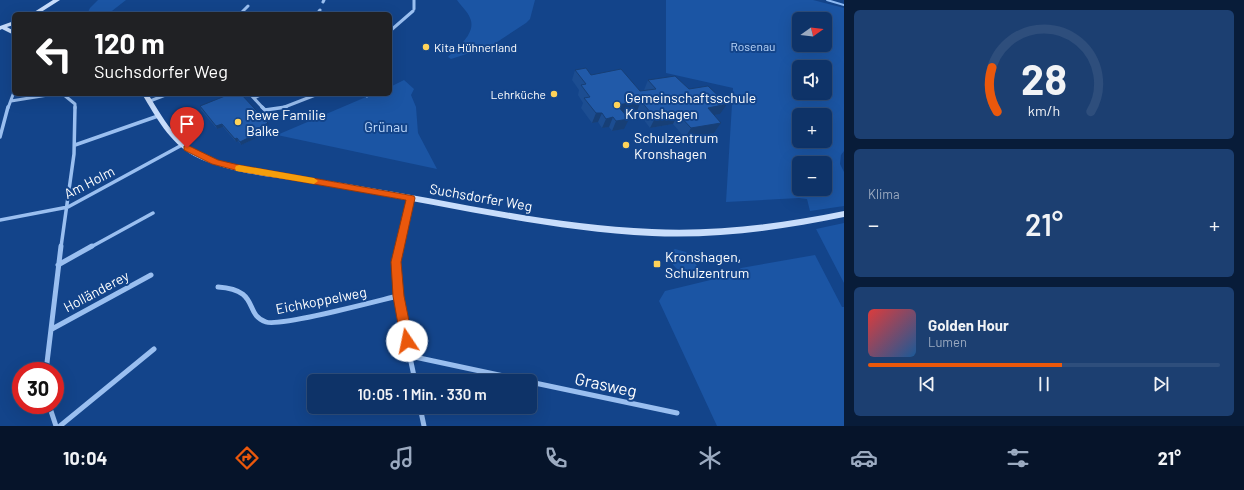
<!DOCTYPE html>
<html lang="de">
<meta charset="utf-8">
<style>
:root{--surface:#0e3368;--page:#1c3f71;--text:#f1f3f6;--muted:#9baac0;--line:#2e4e7c;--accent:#ea580c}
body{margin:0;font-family:Barlow,sans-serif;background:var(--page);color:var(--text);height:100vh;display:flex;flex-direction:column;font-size:15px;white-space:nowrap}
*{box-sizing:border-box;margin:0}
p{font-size:13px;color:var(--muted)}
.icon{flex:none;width:22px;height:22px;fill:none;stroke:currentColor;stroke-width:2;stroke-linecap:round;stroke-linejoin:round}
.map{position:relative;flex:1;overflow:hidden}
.panel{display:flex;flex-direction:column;gap:10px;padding:10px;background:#081c39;width:400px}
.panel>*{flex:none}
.top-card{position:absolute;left:12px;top:12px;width:380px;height:84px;border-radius:6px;box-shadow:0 4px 16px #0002,0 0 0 1px var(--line);background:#202124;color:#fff;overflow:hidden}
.needle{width:26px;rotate:76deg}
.buttons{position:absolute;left:792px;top:12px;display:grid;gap:8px}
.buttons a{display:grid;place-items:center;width:40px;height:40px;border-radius:6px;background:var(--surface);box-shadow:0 4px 16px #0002,0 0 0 1px var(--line);font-size:20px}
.speed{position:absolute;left:12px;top:362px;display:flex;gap:8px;font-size:20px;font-weight:700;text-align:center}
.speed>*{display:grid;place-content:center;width:52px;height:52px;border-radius:50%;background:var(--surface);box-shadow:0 4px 16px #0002,0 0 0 1px var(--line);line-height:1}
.speed .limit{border:6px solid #d22;background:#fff;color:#111}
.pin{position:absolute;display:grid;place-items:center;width:34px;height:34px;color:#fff;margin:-41px -17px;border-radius:50% 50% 50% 0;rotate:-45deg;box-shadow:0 0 4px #0007}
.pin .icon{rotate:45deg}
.me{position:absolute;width:44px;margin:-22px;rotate:349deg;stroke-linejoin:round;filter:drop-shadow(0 0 3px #0008)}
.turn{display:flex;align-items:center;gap:14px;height:84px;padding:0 16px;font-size:18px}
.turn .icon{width:52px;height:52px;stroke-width:2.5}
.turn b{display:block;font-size:28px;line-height:34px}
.big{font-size:30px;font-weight:600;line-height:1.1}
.panel .card{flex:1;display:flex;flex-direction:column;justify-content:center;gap:6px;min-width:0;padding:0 14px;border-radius:6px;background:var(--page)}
.panel .dial{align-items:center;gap:0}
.dial svg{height:104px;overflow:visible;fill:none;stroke:var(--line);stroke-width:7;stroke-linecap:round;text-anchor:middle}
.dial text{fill:var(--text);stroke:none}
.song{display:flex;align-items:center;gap:12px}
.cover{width:48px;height:48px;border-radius:6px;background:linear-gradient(135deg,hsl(0 70% 55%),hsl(210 70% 35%))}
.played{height:4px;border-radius:2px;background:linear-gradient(90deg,var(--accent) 55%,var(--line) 55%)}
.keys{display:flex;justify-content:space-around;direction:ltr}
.heat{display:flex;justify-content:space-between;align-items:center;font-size:22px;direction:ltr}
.trip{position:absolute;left:307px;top:374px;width:230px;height:40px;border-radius:6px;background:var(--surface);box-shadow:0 4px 16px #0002,0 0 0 1px var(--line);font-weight:600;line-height:40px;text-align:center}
.menu{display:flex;height:64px;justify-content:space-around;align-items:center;background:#06142a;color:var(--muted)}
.menu .icon{width:28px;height:28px}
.menu .active{color:var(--accent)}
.menu b{font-size:18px;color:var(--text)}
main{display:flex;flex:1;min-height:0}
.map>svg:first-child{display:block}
.green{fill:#1b55a4;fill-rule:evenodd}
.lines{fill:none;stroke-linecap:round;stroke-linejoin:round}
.stream{stroke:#8cb9f3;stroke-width:2}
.street-far2{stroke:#9abff0;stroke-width:3}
.street-far1{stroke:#9abff0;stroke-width:3.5}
.street{stroke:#9abff0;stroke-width:5}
.secondary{fill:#c8ddfb;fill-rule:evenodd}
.wall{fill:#1c4d91}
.shaded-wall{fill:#173f76}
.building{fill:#215aa9;stroke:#173f76}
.route{fill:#ea580c;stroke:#983908}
.slow{fill:#f59e0b}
.poi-dot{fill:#ffd359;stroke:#13448a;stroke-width:1.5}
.labels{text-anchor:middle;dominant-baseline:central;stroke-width:4;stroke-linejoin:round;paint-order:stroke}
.far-park-label{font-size:12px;fill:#c0dafc;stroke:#13448a}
.far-poi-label{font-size:12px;fill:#fff;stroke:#13448a;text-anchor:start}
.poi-label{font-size:14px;fill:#fff;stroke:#13448a;text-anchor:start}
.park-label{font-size:14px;fill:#c0dafc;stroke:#13448a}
.street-label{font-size:14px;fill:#fff;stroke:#13448a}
.near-street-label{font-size:17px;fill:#fff;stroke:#13448a}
</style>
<main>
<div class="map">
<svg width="844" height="426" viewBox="0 0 844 426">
<rect width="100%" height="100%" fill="#13448a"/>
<path class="green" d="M98 0H126L108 14H87L90 8Z
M457 0H535L530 19 526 23 491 46 451 59 448 57C457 48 477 33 470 18 468 12 461 6 457 0Z
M666 0H813L844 8V151L841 155 840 164 844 172V206L810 211 807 199 799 198 726 202 733 88 666 73ZM799 19H825V45H799ZM799 67H825V93H799ZM799 115H825V141H799ZM799 163H825V189H799Z
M404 80 414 89 411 95 416 107 418 133 437 169 277 135 373 94H390V87Z
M844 223V283L816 229Z
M675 249 686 252 697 266 692 275C681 273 669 266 669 253Z
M815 255 842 307H844V426H717L659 301 665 291 731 275 741 268Z"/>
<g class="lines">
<path class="stream" d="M827 0 844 5"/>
<path class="street-far2" d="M414 0V9
M323 2 324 0
M240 14 248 6
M317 14 320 10
M390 31 413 11
M250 94 263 108
M364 94 367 96
M254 98 263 94
M11 101 48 95H64L75 104V108
M150 101 168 94
M8 108 14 92
M282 108 318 94"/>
<path class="street-far1" d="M262 107 265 110 286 107
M0 137 8 107
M75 145 158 116
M0 220 68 207 182 145
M61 247 74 154 75 107
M91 247 153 213
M399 247 411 198"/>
<path class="street" d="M400 246C390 288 407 339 415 381
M58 265 92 246
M218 287C261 290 243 314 266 322 280 327 377 301 398 296
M52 329 151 275
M410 356 527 381
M46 371 61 246
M530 382 677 413
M49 405 56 426
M420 407 424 426
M60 426 154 349"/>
<path class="secondary" d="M53 0H60L38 14H31Z
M14 21V25L7 27 14 31V35L2 29 0 30V26Z
M142 94H148C157 108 165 123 176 135 199 159 233 165 264 171 319 179 373 188 428 198 502 212 576 226 652 229 716 232 781 224 844 211V217C781 230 716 239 652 236 552 231 455 208 357 191 338 188 318 184 299 181 264 176 226 172 194 156 169 142 156 117 142 94Z"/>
</g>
<path class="wall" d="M575 70 591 75 640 91 645 90H644L648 80 689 89 720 114 714 115 721 123 714 133 685 138 673 124 650 128 637 111 624 113V129L612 131 609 127 602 128 598 122 592 123 581 108 583 103 578 95 579 90 572 80Z
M200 106 269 126 263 129 265 134 241 145 238 141 236 142 223 127 217 129 201 110Z"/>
<path class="shaded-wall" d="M641 101 637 111 614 115 617 105Z
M727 104 720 114 702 117 708 108Z
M596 113H602L598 122 592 123Z
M678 114 673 124 650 128 655 118Z
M613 117 609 127 602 128 606 119Z
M629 119 624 129 612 131 616 121Z
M268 123 269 126 262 130 260 127Z
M721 123 714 133 685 138 691 128Z
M222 124 223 127 217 129 216 126Z
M264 130 265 134 241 145 240 142Z
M237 138 238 141 236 142 235 139Z"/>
<path class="building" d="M586 68 591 75 621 69 640 91 656 89 648 80 675 76 689 89 708 86 727 104 708 108 721 123 691 128 678 114 655 118 641 101 617 105 629 119 616 121 613 117 606 119 602 113H596L584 98 590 97 581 85 586 84 575 70Z
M230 94H241L268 123 260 127 264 130 240 142 237 138 235 139 222 124 216 126 200 106Z"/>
<path class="route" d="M187 145 218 160 239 165 414 196 415 198 401 262 404 296 413 341 411 345 407 347 403 345 401 341 393 296 391 262 406 200 239 171 212 164 184 150V146Z"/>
<path class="slow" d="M239 165 314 178 318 181 314 184 236 171 235 168 236 166Z"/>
<g class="poi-dot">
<circle cx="426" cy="47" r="4"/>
<circle cx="554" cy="94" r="4"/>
<circle cx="617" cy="105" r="4"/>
<circle cx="238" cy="122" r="4"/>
<circle cx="626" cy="145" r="4"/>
<rect x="653" y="260" width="8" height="8" rx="2"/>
</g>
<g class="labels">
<g class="far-park-label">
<text x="753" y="46">Rosenau</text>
</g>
<g class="far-poi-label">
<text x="434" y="47">Kita Hühnerland</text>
<text x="546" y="94" text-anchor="end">Lehrküche</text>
</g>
<g class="poi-label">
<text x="625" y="97">Gemeinschaftsschule<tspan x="625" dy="16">Kronshagen</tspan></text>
<text x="246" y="114">Rewe Familie<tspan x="246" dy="16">Balke</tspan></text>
<text x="634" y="137">Schulzentrum<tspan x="634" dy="16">Kronshagen</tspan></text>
<text x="665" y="256">Kronshagen,<tspan x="665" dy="16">Schulzentrum</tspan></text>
</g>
<g class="park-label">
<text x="386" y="126">Grünau</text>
</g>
<g class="street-label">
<text transform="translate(89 182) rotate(-27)">Am Holm</text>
<text transform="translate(481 197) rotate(10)">Suchsdorfer Weg</text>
<text transform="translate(96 291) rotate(-28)">Holländerey</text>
<text transform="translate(321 300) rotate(-11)">Eichkoppelweg</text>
</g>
<g class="near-street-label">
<text transform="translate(606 384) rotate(12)">Grasweg</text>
</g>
</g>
</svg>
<div class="buttons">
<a><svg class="needle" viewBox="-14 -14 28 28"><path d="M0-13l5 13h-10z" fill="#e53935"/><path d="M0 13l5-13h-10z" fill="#9baac0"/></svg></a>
<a><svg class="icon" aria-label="sound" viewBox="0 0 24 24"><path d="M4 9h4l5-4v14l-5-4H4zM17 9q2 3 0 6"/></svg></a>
<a>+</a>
<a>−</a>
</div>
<div class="speed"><div class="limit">30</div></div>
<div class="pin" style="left:187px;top:148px;background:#d93025"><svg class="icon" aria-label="arrive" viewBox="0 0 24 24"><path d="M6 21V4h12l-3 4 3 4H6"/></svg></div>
<svg class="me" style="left:407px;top:341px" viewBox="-20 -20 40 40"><circle r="19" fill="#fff"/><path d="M0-13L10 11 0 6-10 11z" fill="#ea580c"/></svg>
<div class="trip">10:05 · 1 Min. · 330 m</div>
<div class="top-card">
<div class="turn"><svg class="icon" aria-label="left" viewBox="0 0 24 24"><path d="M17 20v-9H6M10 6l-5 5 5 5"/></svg><div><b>120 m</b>Suchsdorfer Weg</div></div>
</div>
</div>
<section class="panel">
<div class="card dial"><svg viewBox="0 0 100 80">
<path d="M14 69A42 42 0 1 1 86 69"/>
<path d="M14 69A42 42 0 0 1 10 35" stroke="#ea580c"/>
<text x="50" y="56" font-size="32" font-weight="700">28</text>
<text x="50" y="72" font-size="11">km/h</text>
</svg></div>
<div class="card"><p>Klima</p>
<div class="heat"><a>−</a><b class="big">21°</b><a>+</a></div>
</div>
<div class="card">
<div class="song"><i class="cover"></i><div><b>Golden Hour</b><p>Lumen</p></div></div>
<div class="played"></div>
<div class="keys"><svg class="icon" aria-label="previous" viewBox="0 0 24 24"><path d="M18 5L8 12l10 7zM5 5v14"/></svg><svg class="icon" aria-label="pause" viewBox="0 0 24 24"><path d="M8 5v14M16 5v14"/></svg><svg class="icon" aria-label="next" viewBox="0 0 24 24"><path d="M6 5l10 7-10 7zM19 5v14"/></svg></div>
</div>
</section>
</main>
<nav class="menu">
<b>10:04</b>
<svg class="icon active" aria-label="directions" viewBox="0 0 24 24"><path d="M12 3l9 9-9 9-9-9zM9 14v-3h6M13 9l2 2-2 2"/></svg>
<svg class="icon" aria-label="music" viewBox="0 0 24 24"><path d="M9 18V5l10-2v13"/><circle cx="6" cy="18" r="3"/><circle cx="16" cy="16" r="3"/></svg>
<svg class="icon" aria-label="phone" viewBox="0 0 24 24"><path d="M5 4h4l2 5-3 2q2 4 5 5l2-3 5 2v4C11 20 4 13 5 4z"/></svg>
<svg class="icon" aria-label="climate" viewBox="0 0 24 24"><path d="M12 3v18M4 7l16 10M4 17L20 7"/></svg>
<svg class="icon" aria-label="car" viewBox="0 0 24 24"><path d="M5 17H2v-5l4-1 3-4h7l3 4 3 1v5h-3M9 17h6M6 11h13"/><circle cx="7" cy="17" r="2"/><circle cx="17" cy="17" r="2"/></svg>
<svg class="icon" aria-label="filters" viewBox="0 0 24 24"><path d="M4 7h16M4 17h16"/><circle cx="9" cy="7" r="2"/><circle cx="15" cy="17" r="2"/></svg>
<b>21°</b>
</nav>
